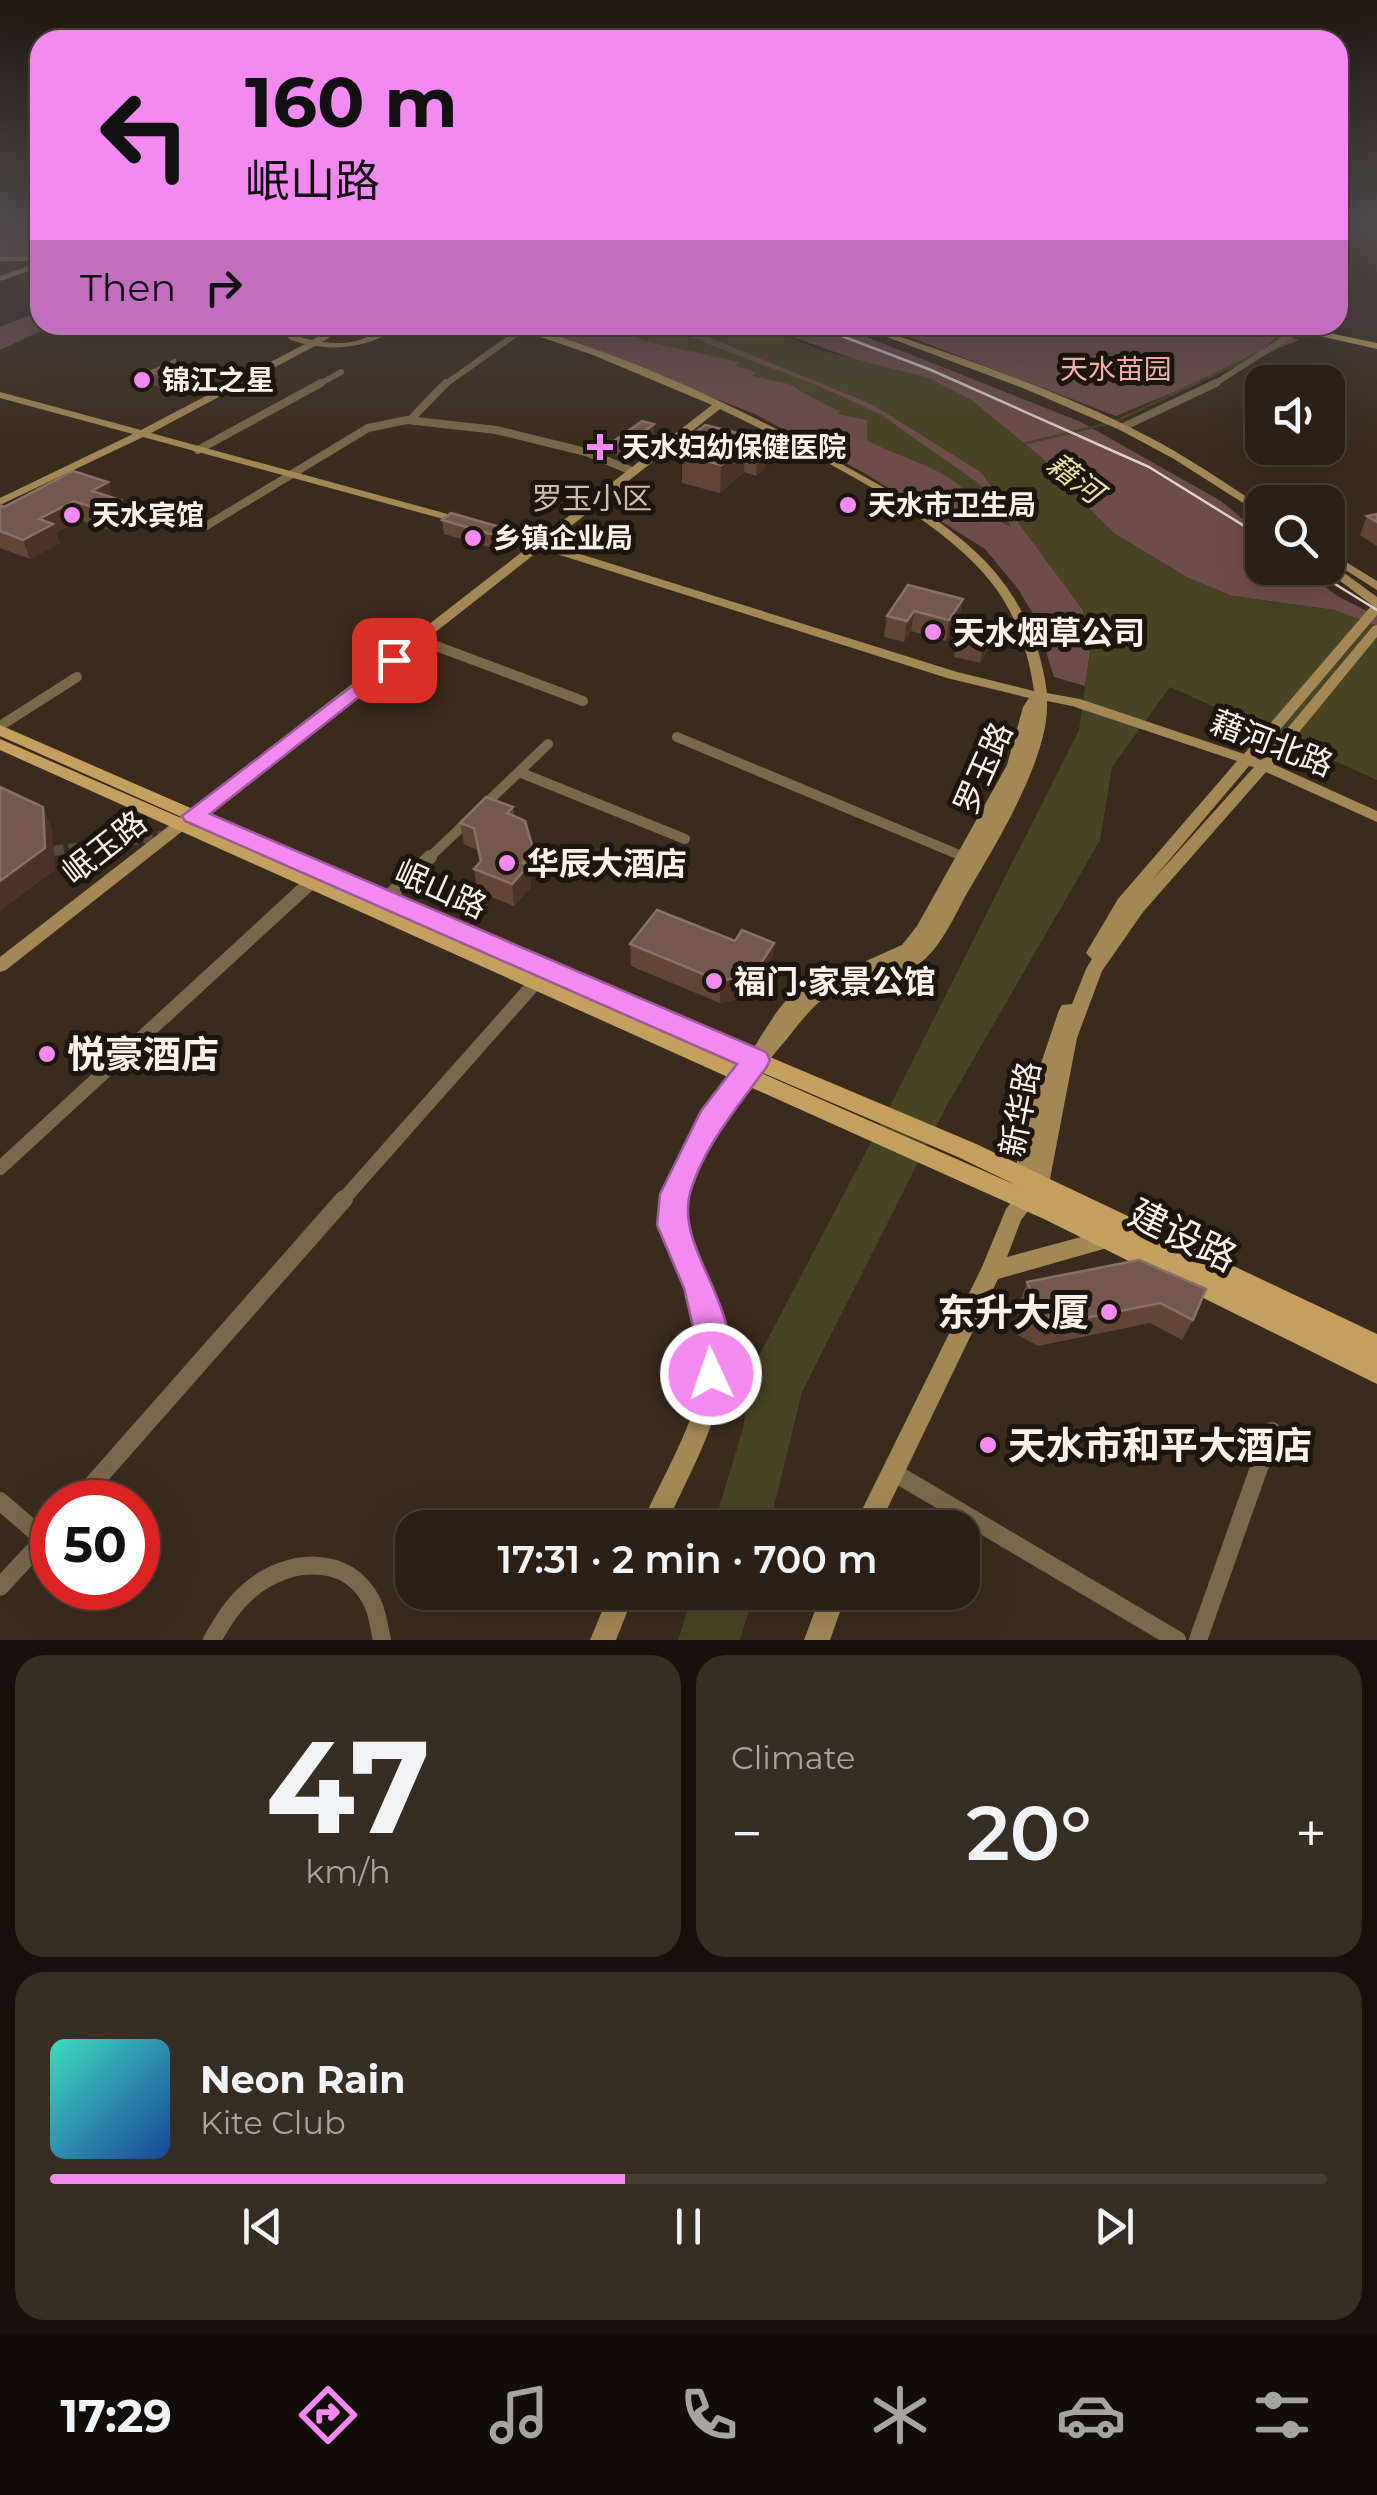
<!DOCTYPE html>
<meta charset="utf-8">
<style>
:root{--surface:#2c2016;--page:#382d23;--text:#f1f3f6;--muted:#a6a3a1;--line:#483e35;--accent:#f28af2}
body{margin:0;font-family:Montserrat,"Noto Sans SC",sans-serif;background:var(--page);color:var(--text);height:100vh;display:flex;flex-direction:column;font-size:38px;white-space:nowrap}
*{box-sizing:border-box;margin:0}
p{font-size:32px;color:var(--muted)}
.icon{flex:none;width:55px;height:55px;fill:none;stroke:currentColor;stroke-width:2;stroke-linecap:round;stroke-linejoin:round}
.map{position:relative;height:1640px;overflow:hidden}
.side{display:flex;flex-direction:column;gap:15px;padding:15px;background:#18120c;flex:1}
.side>*{flex:none}
.hud{position:absolute;left:30px;top:30px;width:1318px;height:305px;border-radius:30px;box-shadow:0 10px 40px #0002,0 0 0 2px var(--line);background:#f28af2;color:#111;overflow:hidden}
.fabs{position:absolute;left:1245px;top:365px;display:grid;gap:20px}
.fabs a{display:grid;place-items:center;width:100px;height:100px;border-radius:20px;background:var(--surface);box-shadow:0 10px 40px #0002,0 0 0 2px var(--line);font-size:50px}
.speed{position:absolute;left:30px;top:1480px;display:flex;gap:20px;font-size:50px;font-weight:700;text-align:center}
.speed>*{display:grid;place-content:center;width:130px;height:130px;border-radius:50%;background:var(--surface);box-shadow:0 10px 40px #0002,0 0 0 2px var(--line);line-height:1}
.speed .limit{border:15px solid #d22;background:#fff;color:#111}
.pin{position:absolute;display:grid;place-items:center;width:85px;height:85px;color:#fff;margin:-42px;border-radius:20px;box-shadow:0 5px 15px #0006}
.me{position:absolute;width:110px;margin:-55px;rotate:357deg;stroke-linejoin:round;filter:drop-shadow(0 0 8px #0008)}
.turn{display:flex;align-items:center;gap:35px;height:210px;padding:0 50px;font-size:45px}
.turn .icon{width:130px;height:130px;stroke-width:2.5}
.turn b{display:block;font-size:70px;line-height:85px}
.then{display:flex;align-items:center;height:95px;padding:0 50px;background:#0003;gap:20px;font-size:38px}
.big{font-size:75px;font-weight:600;line-height:1.1}
.side .card{flex:1;display:flex;flex-direction:column;justify-content:center;gap:15px;min-width:0;padding:0 35px;border-radius:30px;background:var(--page)}
.side .dial{align-items:center;gap:0}
.dial b{font-size:130px;line-height:1}
.song{display:flex;align-items:center;gap:30px}
.cover{width:120px;height:120px;border-radius:15px;background:linear-gradient(135deg,hsl(170 70% 55%),hsl(220 70% 35%))}
.played{height:10px;border-radius:5px;background:linear-gradient(90deg,var(--accent) 45%,var(--line) 45%)}
.keys{display:flex;justify-content:space-around;direction:ltr}
.heat{display:flex;justify-content:space-between;align-items:center;font-size:55px;direction:ltr}
.side .tiles{flex:1;display:grid;gap:15px;grid-template-columns:1fr 1fr}
.card:last-child{grid-column:span 2}
.trip{position:absolute;left:395px;top:1510px;width:585px;height:100px;border-radius:30px;background:var(--surface);box-shadow:0 10px 40px #0002,0 0 0 2px var(--line);font-weight:600;line-height:100px;text-align:center}
.menu{display:flex;height:160px;justify-content:space-around;align-items:center;background:#120d09;color:var(--muted)}
.menu .icon{width:70px;height:70px}
.menu .on{color:var(--accent)}
.menu b{font-size:45px;color:var(--text)}
.map>svg:first-child{display:block}
.green{fill:#6e4c49}
.water{fill:#494423}
.lines{fill:none;stroke-linecap:round;stroke-linejoin:round}
.stream{stroke:#494423;stroke-width:2.5}
.street-tunnel{stroke:#58493c;stroke-width:10;stroke-dasharray:10 5;stroke-linecap:butt}
.street-far4{stroke:#79684a;stroke-width:6}
.street-far3{stroke:#79684a;stroke-width:8}
.street-far2{stroke:#79684a;stroke-width:10}
.street-far1{stroke:#79684a;stroke-width:14}
.street{stroke:#79684a;stroke-width:18}
.secondary{fill:#a38856;fill-rule:evenodd}
.primary{fill:#c4a05f;fill-rule:evenodd}
.tram{stroke:#ddd2c9;stroke-width:2.5}
.wall{fill:#634538}
.shaded-wall{fill:#4c3325}
.building{fill:#73584b;stroke:#897064;stroke-width:2.5}
.route{fill:#f28af2;stroke:#9d5a9d;stroke-width:2.5}
.poi-dot{fill:#f28af2;stroke:#1d150f;stroke-width:4}
.labels{text-anchor:middle;dominant-baseline:central;stroke-width:10;stroke-linejoin:round;paint-order:stroke}
.far-park-label{font-size:28px;fill:#f6b3ad;stroke:#1d150f}
.far-poi-label{font-size:28px;font-weight:bold;fill:#fdf2ea;stroke:#1d150f;text-anchor:start}
.far-water-label{font-size:30px;font-style:italic;fill:#e8dea0;stroke:#1d150f}
.far-neighbourhood-label{font-size:30px;fill:#d1bcab;stroke:#1d150f}
.poi-label{font-size:32px;font-weight:bold;fill:#fdf2ea;stroke:#1d150f;text-anchor:start}
.street-label{font-size:32px;fill:#fdf2ea;stroke:#1d150f}
.near-poi-label{font-size:38px;font-weight:bold;fill:#fdf2ea;stroke:#1d150f;text-anchor:start}
.near-street-label{font-size:38px;fill:#fdf2ea;stroke:#1d150f}
</style>
<div class="map">
<svg width="1377" height="1640" viewBox="0 0 1377 1640">
<rect width="100%" height="100%" fill="#3b2b1d"/>
<path class="green" d="M0 223H40V258L0 257Z
M40 311V325H54L0 350V327Z
M527 325H679L872 404 981 472 1083 610 1090 652 1085 686 1054 677 1035 617 1018 589 985 549 866 474 755 414Z
M758 325H836L1081 422 1221 501 1262 535V568H1302L1337 596 1377 616V626L1334 610 1232 596 1188 578 1115 534 1085 505 1071 482 970 399Z
M878 325H1249L1299 340 1116 416Z"/>
<path class="water" d="M601 325H658L819 386 880 414 981 485 1012 527C987 518 976 498 955 482 929 463 895 456 867 440V420L837 414 840 411C823 404 805 394 791 385 787 383 760 378 752 376L756 372 735 366 739 362 649 342Z
M679 325H758L824 351 929 378 970 399 1071 482 1085 505 1115 534 1188 578 1232 596 1334 610 1377 626V780L1170 687 1112 767 1100 840 947 1105 802 1392 769 1527H713L743 1429 751 1371 889 1108 1079 730 1090 652 1083 610 981 472 872 404Z
M693 1593H754L740 1640H678Z"/>
<g class="lines">
<path class="stream" d="M1267 347 1278 337
M1116 421 1255 355
M1023 444 1106 424"/>
<path class="street-tunnel" d="M39 853 168 835"/>
<path class="street-far4" d="M316 386 341 372
M443 386 523 329
M1211 386 1299 330"/>
<path class="street-far3" d="M410 420 446 383
M1123 427 1216 383
M198 450 321 383
M206 526 368 428 407 420 496 430 586 452 632 471"/>
<path class="street-far2" d="M420 640 583 701
M0 726 77 677
M677 737 962 856
M519 772 685 839
M428 859 548 744"/>
<path class="street-far1" d="M385 900 430 857
M0 1168 310 883
M342 1201 535 983"/>
<path class="street" d="M893 1472 1177 1640
M0 1501 45 1540
M77 1502 344 1199
M0 1587 52 1531
M212 1640C223 1621 233 1604 250 1590 287 1558 348 1553 372 1602 378 1613 379 1628 382 1640
M1198 1640 1272 1431"/>
<path class="secondary" d="M0 257H40V261H0Z
M40 262V267L0 281V276Z
M293 325H302L294 333 296 336 312 340 340 325H351L322 342C334 343 345 344 356 341 372 336 386 325 403 325 377 343 347 351 315 346L151 433 466 519V523H458L143 437 0 505V498L133 434 0 398V392L141 430 305 344 290 340 285 333Z
M506 325C533 325 561 338 586 346 673 376 756 417 836 461 887 489 941 517 982 558 1019 595 1041 642 1047 693L1080 699 1244 754 1372 605 1323 568H1328V563L1332 564 1377 597V615L1256 758 1261 760 1373 626 1377 625V637L1273 764 1377 811V822L1266 772 1143 912 1102 971 1077 1038 1049 1184 1021 1220 1007 1257 1107 1230 1114 1232 1117 1239 1114 1246 1107 1248 998 1279 878 1528H853L982 1267 1006 1209 1019 1193 1015 1191 1012 1185 1032 1090 1059 1010 1062 1005 1072 1004 1086 969 1092 959 1086 953 1118 899 1237 761 1072 706 1047 701C1050 758 994 847 966 895 954 917 943 942 925 959 900 981 868 974 840 988 817 999 802 1020 786 1040 762 1068 742 1093 721 1124 702 1153 675 1192 684 1228 685 1236 690 1242 693 1249 700 1263 706 1277 711 1291 718 1309 725 1330 726 1349 727 1412 689 1472 665 1528H640C662 1475 698 1423 703 1365 706 1329 692 1295 678 1262 674 1251 665 1240 663 1227 653 1172 717 1103 746 1060 768 1027 786 986 826 972L833 976 865 968 866 961 902 945 917 926 1007 765 1023 707 1029 698 947 678 541 549 6 970 0 972V957L531 545 480 529V525H488L538 540 712 405 593 355ZM720 409C804 450 943 514 997 590 1018 620 1029 655 1034 691L957 672 548 544ZM1249 766 1254 767 1149 884Z
M855 325H867C961 358 1057 389 1145 435 1186 456 1224 482 1262 507V515L1174 459 1120 430 1023 388Z
M1328 551 1377 581V590L1328 559Z
M610 1592H635L616 1640H590Z
M822 1592H847L830 1640H804Z"/>
<path class="primary" d="M1271 325H1291L1377 343V349Z
M0 725 553 966 974 1143 1377 1334V1384L1044 1219 0 750V739L325 881 0 736ZM663 1030 958 1157 1020 1187Z"/>
<path class="tram" d="M813 325 931 370 1149 467 1262 537
M1309 568 1377 610"/>
</g>
<path class="wall" d="M175 360 181 387 173 390 153 385 150 372Z
M654 424V438L627 458 615 455 614 441Z
M696 432 767 440 765 468 756 476 744 472 720 493 682 483V455L696 444Z
M108 482 113 498 126 520 109 530 80 520 56 533 60 543 30 559 0 548V505L4 507Z
M1377 514V546L1360 535 1367 516Z
M442 520 500 527 502 541 493 548 444 534Z
M963 599 959 619 946 641 911 631 904 642 884 637 887 616Z
M957 636 991 644 980 663 954 657Z
M513 807 514 816 534 852 536 874 530 879 531 887 514 906 477 891 474 869 480 862 477 850 464 844 460 823Z
M630 944 773 965 753 996 720 1003 631 966Z
M1139 1260 1193 1320 1182 1340 1150 1323 1038 1346 1016 1334 1024 1312 1020 1302 1027 1282Z"/>
<path class="shaded-wall" d="M175 360 181 387 173 390 169 377Z
M654 424V438L627 458 626 445Z
M767 440 765 468 756 476 757 448Z
M745 445 744 472 720 493 721 465Z
M108 482 114 501 98 510 92 491Z
M120 500 126 520 109 530 102 510Z
M74 501 80 520 56 533 60 543 30 559 23 540 39 519Z
M500 527 502 541 493 548 491 534Z
M963 599 959 619 946 641 949 620Z
M914 611 911 631 904 642 907 621Z
M995 624 991 644 980 663 984 643Z
M43 807 52 829 55 870 0 911V881Z
M534 852 536 874 530 879 531 887 514 906 512 884 523 863Z
M774 943 773 965 753 996 720 1003V981Z"/>
<path class="building" d="M175 360 177 374 169 377 150 372Z
M642 421 654 424 626 445 614 441Z
M705 425 767 440 757 448 745 445 721 465 682 455 707 435 696 432Z
M73 471 108 482 92 491 120 500 102 510 74 501 39 519 53 524 23 540 0 531V505L4 507Z
M451 513 500 527 491 534 442 520Z
M1377 514V522L1367 516Z
M908 585 963 599 949 620 914 611 907 621 887 616Z
M969 617 995 624 984 643 957 636Z
M0 787 43 807 45 848 0 881Z
M486 797 513 807 507 813 525 821 534 852 523 863 529 865 512 884 474 869 481 861 474 828 460 823Z
M657 910 735 941 742 930 774 943 754 974 720 981 630 944Z
M1139 1260 1206 1289 1193 1320 1160 1303 1045 1326 1023 1314 1032 1294 1027 1282Z"/>
<linearGradient id="sky" x2="0" y2="1"><stop stop-color="#201810"/><stop offset="0.49" stop-color="#4f4a4c"/><stop offset="1" stop-color="#4f4a4c" stop-opacity="0"/></linearGradient>
<rect width="1377" height="453" fill="url(#sky)"/>
<path class="route" d="M394 654 404 660 401 664 210 814 766 1052 770 1060 766 1068C738 1106 703 1147 690 1193 674 1253 753 1314 723 1385L711 1390 699 1385 694 1374 698 1348 684 1288 657 1225 660 1194 701 1111 737 1064 185 821 182 816Z"/>
<g class="poi-dot">
<circle cx="142" cy="380" r="10"/>
<path d="M595 432h10v10h10v10h-10v10h-10v-10h-10v-10h10z"/>
<circle cx="848" cy="505" r="10"/>
<circle cx="72" cy="515" r="10"/>
<circle cx="473" cy="538" r="10"/>
<circle cx="933" cy="632" r="10"/>
<circle cx="507" cy="863" r="10"/>
<circle cx="714" cy="981" r="10"/>
<circle cx="47" cy="1054" r="10"/>
<circle cx="1109" cy="1312" r="10"/>
<circle cx="988" cy="1445" r="10"/>
</g>
<g class="labels">
<g class="far-park-label">
<text x="1116" y="369">天水苗园</text>
</g>
<g class="far-poi-label">
<text x="162" y="380">锦江之星</text>
<text x="622" y="447">天水妇幼保健医院</text>
<text x="868" y="505">天水市卫生局</text>
<text x="92" y="515">天水宾馆</text>
<text x="493" y="538">乡镇企业局</text>
</g>
<g class="far-water-label">
<text transform="translate(1075 478) rotate(37)">藉河</text>
</g>
<g class="far-neighbourhood-label">
<text x="592" y="498">罗玉小区</text>
</g>
<g class="poi-label">
<text x="953" y="632">天水烟草公司</text>
<text x="527" y="863">华辰大酒店</text>
<text x="734" y="981">福门·家景公馆</text>
</g>
<g class="street-label">
<text transform="translate(1272 743) rotate(21)">藉河北路</text>
<text transform="translate(983 768) rotate(-66)">罗玉路</text>
<text transform="translate(104 847) rotate(-38)">岷玉路</text>
<text transform="translate(441 889) rotate(24)">岷山路</text>
<text transform="translate(1020 1109) rotate(-79)">新华路</text>
</g>
<g class="near-poi-label">
<text x="67" y="1054">悦豪酒店</text>
<text x="1089" y="1312" text-anchor="end">东升大厦</text>
<text x="1008" y="1445">天水市和平大酒店</text>
</g>
<g class="near-street-label">
<text transform="translate(1183 1235) rotate(26)">建设路</text>
</g>
</g>
</svg>
<div class="fabs">
<a><svg class="icon" aria-label="sound" viewBox="0 0 24 24"><path d="M4 9h4l5-4v14l-5-4H4zM17 9q2 3 0 6"/></svg></a>
<a><svg class="icon" aria-label="search" viewBox="0 0 24 24"><circle cx="10" cy="10" r="6"/><path d="M15 15l6 6"/></svg></a>
</div>
<div class="speed"><div class="limit">50</div></div>
<div class="pin" style="left:394px;top:660px;background:#d93025"><svg class="icon" aria-label="arrive" viewBox="0 0 24 24"><path d="M6 21V4h12l-3 4 3 4H6"/></svg></div>
<svg class="me" style="left:711px;top:1374px" viewBox="-20 -20 40 40"><circle r="17" fill="#f28af2" stroke="#fff" stroke-width="3"/><path d="M0-11L8 9 0 5-8 9z" fill="#fff"/></svg>
<div class="trip">17:31 · 2 min · 700 m</div>
<div class="hud">
<div class="turn"><svg class="icon" aria-label="left" viewBox="0 0 24 24"><path d="M17 20v-9H6M10 6l-5 5 5 5"/></svg><div><b>160 m</b>岷山路</div></div>
<div class="then">Then<svg class="icon" aria-label="right" viewBox="0 0 24 24"><path d="M7 20v-9h11M14 6l5 5-5 5"/></svg></div>
</div>
</div>
<section class="side">
<div class="tiles">
<div class="card dial"><b>47</b><p>km/h</p></div>
<div class="card"><p>Climate</p>
<div class="heat"><a>−</a><b class="big">20°</b><a>+</a></div>
</div>
<div class="card">
<div class="song"><i class="cover"></i><div><b>Neon Rain</b><p>Kite Club</p></div></div>
<div class="played"></div>
<div class="keys"><svg class="icon" aria-label="previous" viewBox="0 0 24 24"><path d="M18 5L8 12l10 7zM5 5v14"/></svg><svg class="icon" aria-label="pause" viewBox="0 0 24 24"><path d="M8 5v14M16 5v14"/></svg><svg class="icon" aria-label="next" viewBox="0 0 24 24"><path d="M6 5l10 7-10 7zM19 5v14"/></svg></div>
</div>
</div>
</section>
<nav class="menu">
<b>17:29</b>
<svg class="icon on" aria-label="directions" viewBox="0 0 24 24"><path d="M12 3l9 9-9 9-9-9zM9 14v-3h6M13 9l2 2-2 2"/></svg>
<svg class="icon" aria-label="music" viewBox="0 0 24 24"><path d="M9 18V5l10-2v13"/><circle cx="6" cy="18" r="3"/><circle cx="16" cy="16" r="3"/></svg>
<svg class="icon" aria-label="phone" viewBox="0 0 24 24"><path d="M5 4h4l2 5-3 2q2 4 5 5l2-3 5 2v4C11 20 4 13 5 4z"/></svg>
<svg class="icon" aria-label="climate" viewBox="0 0 24 24"><path d="M12 3v18M4 7l16 10M4 17L20 7"/></svg>
<svg class="icon" aria-label="car" viewBox="0 0 24 24"><path d="M5 17H2v-5l4-1 3-4h7l3 4 3 1v5h-3M9 17h6M6 11h13"/><circle cx="7" cy="17" r="2"/><circle cx="17" cy="17" r="2"/></svg>
<svg class="icon" aria-label="filters" viewBox="0 0 24 24"><path d="M4 7h16M4 17h16"/><circle cx="9" cy="7" r="2"/><circle cx="15" cy="17" r="2"/></svg>
</nav>
